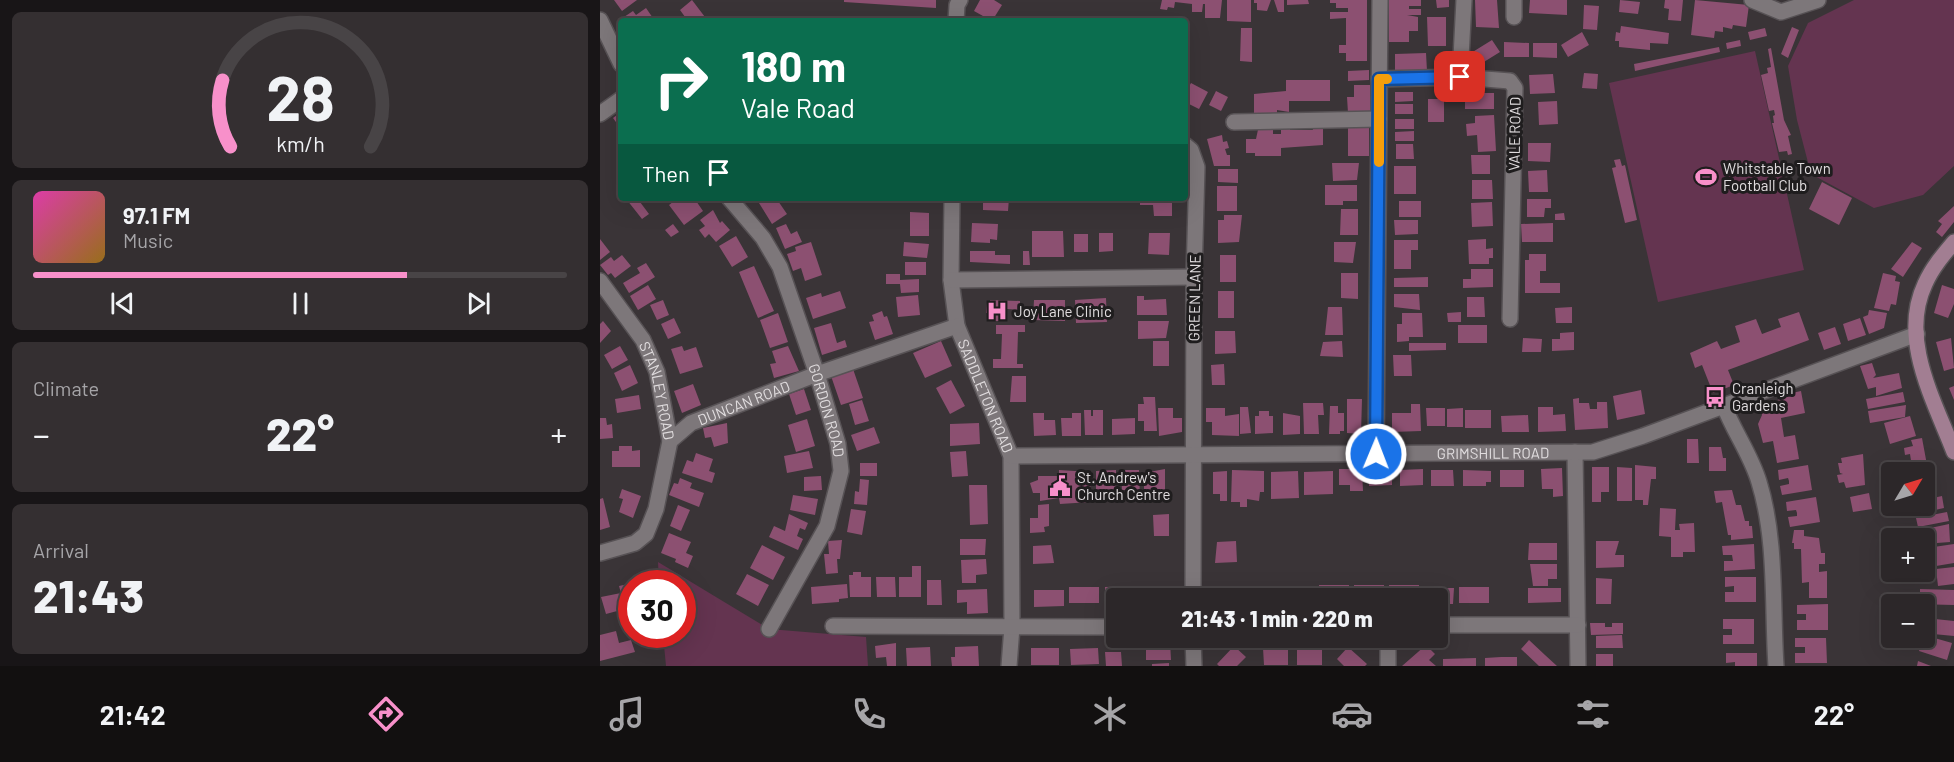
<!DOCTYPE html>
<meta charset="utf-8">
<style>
:root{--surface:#2c2729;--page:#342f31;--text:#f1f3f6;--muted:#a6a5a8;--line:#484446;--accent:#f890ca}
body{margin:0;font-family:Barlow,sans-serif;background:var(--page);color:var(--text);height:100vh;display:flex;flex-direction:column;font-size:22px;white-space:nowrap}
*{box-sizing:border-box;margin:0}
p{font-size:20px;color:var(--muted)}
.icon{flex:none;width:33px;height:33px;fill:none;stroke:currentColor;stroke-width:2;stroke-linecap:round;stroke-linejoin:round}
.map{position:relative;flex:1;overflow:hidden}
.side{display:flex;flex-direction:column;gap:12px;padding:12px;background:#181517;width:600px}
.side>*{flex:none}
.hud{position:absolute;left:18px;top:18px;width:570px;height:183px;border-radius:6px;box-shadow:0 6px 24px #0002,0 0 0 2px var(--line);background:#0b6e4f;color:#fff;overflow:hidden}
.needle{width:39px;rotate:52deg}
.fabs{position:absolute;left:1281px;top:462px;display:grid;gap:12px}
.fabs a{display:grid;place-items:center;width:54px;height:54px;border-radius:6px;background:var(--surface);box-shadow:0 6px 24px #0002,0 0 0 2px var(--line);font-size:30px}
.speed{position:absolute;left:18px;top:570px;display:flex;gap:12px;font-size:30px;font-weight:700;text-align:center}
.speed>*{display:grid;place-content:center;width:78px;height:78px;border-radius:50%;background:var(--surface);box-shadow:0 6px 24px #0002,0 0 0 2px var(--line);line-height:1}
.speed .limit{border:9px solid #d22;background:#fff;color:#111}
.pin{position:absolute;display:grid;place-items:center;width:51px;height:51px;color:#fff;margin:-26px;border-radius:12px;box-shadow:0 3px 9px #0006}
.me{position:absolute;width:66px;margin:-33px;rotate:1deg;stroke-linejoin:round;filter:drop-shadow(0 0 4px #0008)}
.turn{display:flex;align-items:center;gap:21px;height:126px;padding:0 24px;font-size:27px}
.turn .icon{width:78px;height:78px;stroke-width:2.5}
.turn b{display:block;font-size:42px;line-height:51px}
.then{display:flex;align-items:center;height:57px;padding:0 24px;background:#0003;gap:12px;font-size:22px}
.big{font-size:45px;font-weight:800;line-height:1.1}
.side .tile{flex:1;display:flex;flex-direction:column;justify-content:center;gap:9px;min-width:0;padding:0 21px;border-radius:9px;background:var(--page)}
.side .dial{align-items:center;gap:0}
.dial svg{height:156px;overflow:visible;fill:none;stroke:var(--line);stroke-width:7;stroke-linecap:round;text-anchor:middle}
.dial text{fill:var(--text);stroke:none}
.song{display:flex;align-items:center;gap:18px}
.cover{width:72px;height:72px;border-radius:9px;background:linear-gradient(135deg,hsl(320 70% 55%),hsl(40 70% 35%))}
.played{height:6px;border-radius:3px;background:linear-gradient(90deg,var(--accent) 70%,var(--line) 70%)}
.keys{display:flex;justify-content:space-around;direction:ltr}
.heat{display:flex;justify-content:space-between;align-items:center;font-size:33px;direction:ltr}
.trip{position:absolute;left:506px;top:588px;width:342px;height:60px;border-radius:6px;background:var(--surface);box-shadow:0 6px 24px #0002,0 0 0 2px var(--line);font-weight:800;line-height:60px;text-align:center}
.dock{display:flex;height:96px;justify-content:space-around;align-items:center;background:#121010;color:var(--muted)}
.dock .icon{width:42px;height:42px}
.dock .active{color:var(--accent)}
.dock b{font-size:27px;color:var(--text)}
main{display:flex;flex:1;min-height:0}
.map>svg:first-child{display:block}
.green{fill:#643450}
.building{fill:#8c5071}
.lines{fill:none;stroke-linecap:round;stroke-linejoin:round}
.street-casing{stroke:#575255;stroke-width:18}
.secondary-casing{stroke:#575255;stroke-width:18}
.street{stroke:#7d777a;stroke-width:15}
.secondary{stroke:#a27e92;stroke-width:15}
.route-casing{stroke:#114b97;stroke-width:15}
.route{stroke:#1a73e8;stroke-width:10}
.slow{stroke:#f59e0b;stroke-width:10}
.labels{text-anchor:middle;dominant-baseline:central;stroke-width:6;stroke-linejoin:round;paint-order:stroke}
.street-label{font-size:15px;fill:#e1dddf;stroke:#1f1d1e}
.poi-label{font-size:15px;fill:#e1dddf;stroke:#1f1d1e;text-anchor:start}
</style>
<main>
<section class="side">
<div class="tile dial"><svg viewBox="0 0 100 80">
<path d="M14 69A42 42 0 1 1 86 69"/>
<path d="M14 69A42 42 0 0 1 10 35" stroke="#f890ca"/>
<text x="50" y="56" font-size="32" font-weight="700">28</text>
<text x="50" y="72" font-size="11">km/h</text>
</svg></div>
<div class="tile">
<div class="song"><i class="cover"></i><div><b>97.1 FM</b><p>Music</p></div></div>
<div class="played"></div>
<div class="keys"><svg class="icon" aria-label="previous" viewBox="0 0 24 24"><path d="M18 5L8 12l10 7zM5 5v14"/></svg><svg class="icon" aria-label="pause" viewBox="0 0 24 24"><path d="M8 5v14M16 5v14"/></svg><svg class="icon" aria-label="next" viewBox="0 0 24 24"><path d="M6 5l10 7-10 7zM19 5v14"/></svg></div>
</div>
<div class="tile"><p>Climate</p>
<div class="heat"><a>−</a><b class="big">22°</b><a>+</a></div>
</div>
<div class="tile"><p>Arrival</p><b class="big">21:43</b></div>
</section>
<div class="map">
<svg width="1354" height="666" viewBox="0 0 1354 666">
<rect width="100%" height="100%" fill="#3a3437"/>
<path class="green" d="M1254 0H1354V166L1323 195 1274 208 1211 174 1197 120 1188 66 1208 23Z
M1155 51 1204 270 1058 302 1009 83Z
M58 562 169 629 266 637 268 666H66L63 635 82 634V584L59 583Z"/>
<path class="building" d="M14 0H37L22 11Z
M92 0 108 21H88L80 10Z
M244 0H336V8L244 2Z
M380 0H394L402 5 392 21 374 11Z
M562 0H622L620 18H605V4H603L602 12H592V4L575 2 574 8 568 7 567 10 560 9Z
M627 0H651V22L627 21Z
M654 0H671L667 11 657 10V3H654Z
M674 0H684V12H678Z
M687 0H708L709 4 687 5Z
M730 0H767V61H746V53H739V45H746V18L730 19V12H748V8H736V3H730Z
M789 0H821V6H809V9H821V15H807L818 17V31H809V42H789Z
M836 0H849V7L837 8Z
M875 0H897L899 28 876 27Z
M930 0H967V15L929 13Z
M1020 0 1040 2 1038 14 1019 12Z
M1065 0H1083L1081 21 1068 20 1069 9 1064 8Z
M1095 0 1149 5 1146 27 1133 25 1132 29 1123 27V32L1115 31 1114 38 1091 35Z
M984 5 999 6 997 30 983 29Z
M46 8 55 21 21 19 33 11 36 15Z
M217 16 245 18V21H217Z
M827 17H846V46H828Z
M1021 26 1069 33 1068 44 1050 43V50L1019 47V41H1015L1016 32 1020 33Z
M1192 27 1199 30 1188 58 1181 54Z
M641 28H652V62L640 61Z
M1165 28 1167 36 1150 40 1148 32Z
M982 32 989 45 968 57 961 45Z
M892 40 900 52 879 65 871 53Z
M1140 40 1141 46 1127 49 1126 43Z
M904 42 929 43V57H904Z
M933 43H957V58L933 57Z
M1119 47 1120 52 1035 71 1034 64Z
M1171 48 1184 120 1191 135 1188 136 1192 154 1188 155 1187 151 1179 152 1172 123H1174L1173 116 1175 115 1174 110 1169 111 1161 75 1168 73 1167 68 1171 67 1168 49Z
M826 53 827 71H795V54Z
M769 70V80L748 81V71Z
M984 73 998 74 997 89 982 88Z
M953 74 955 93 930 94 929 75Z
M686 80H730V101H689V112L677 110V113L671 114 654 115V94L686 91Z
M591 83 608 92 599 109 585 102V94Z
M754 85H770V113H748L747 97H754Z
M616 91 628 97 621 111 609 105Z
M795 92H813V101L795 102Z
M865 93H894V109H865Z
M828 99H844V122H828Z
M957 101 958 124 939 125 938 102Z
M795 104H813V114H795Z
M21 112V129L13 118Z
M894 115 896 151 878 152 877 135 867 136 866 124 875 123V116Z
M795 119H814V129H795Z
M659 125H673V134H681V126H690V130H713L712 127H723V145L681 148V156H655V153H646V139H656Z
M748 128H769V156H748Z
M814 131V141H795V132Z
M622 135 623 142 627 141 629 148 625 149 627 155H630V166H614L607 139Z
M928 143H951L950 162 928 161Z
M796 144H813L814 159H796Z
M871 155H890V174H872Z
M1020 159 1022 166 1025 165 1037 220 1025 223 1012 168 1016 167 1014 160Z
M732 163H759L757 180 733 181Z
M794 166H816V194H794Z
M618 169H638V183L618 182Z
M947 170 948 192H929L928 171Z
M872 180H892L893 199H872Z
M1222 182 1252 198 1239 225 1209 209Z
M725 185H757V201H743V205H725Z
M617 186H637V211H617Z
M29 198H37L49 214 42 219 27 200Z
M78 198H94L103 211 84 225 69 205Z
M167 198H176L187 214 172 224 159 203Z
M383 198H409L408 211 383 210Z
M540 198H572V216H554L553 205H540Z
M927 199H951V208H945L944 217H927Z
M799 201H821V217H799Z
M892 202 893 226 872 227 871 203Z
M1354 206V222L1342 237 1336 232 1342 224 1338 221Z
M741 209H758V235H740Z
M113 210 120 223 122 221 130 230 116 242 109 234 105 238 99 230 105 226 100 220Z
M310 212 329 213V236H310Z
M964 213 965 220H955V214Z
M624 215H642L639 242 618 243V220H624Z
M794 220H818V234L795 235Z
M372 223 398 224 397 240 390 239V243L371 242Z
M953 223V242H922L921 224Z
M73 224 79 232 71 237 65 230Z
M186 224 191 234 197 231 202 242 185 249 176 228Z
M432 231H463L464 257H432Z
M499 233H513V251L499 252Z
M549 233H570L569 255 548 254Z
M474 234H488V252H474Z
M136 236 148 257 132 267 119 246Z
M0 239 10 252 0 260Z
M886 239V249L893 248V258H889V264H869L868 240Z
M794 240H818V250H811V269H794Z
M211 242 222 275 205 281 201 268 193 271 187 254 196 251 195 247Z
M304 242 329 244 327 258 303 256Z
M734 242H756L753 263 734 262Z
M1312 242 1322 248 1303 277 1291 269Z
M370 251H395V255H410V264L370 262Z
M423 251H429L430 265H423Z
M929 254H946V271H940V283H960V293H925V260H929Z
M22 255 31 266 15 278 11 273 8 275 0 265 11 257 14 261Z
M620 255H636V282H620Z
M305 262H326V275H305Z
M46 263 55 277 29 293 23 283 40 273 37 268Z
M154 266 174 311 158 318 139 272Z
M871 269H893V287L863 288V279H871Z
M741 273H758V299L741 298Z
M1283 273 1296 276 1295 281 1300 282 1296 305 1291 304 1289 311 1274 308Z
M286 274H300V280L319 279V292L301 293 300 284H286Z
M828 277V287H794V278Z
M48 285 56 299 38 310 30 296Z
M1342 285 1354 289V304L1348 318 1334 313Z
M240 291 246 308 213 319 206 298 221 293 222 297Z
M618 291H634V318H618Z
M794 294H819L820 310 794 307Z
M318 295 320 315 298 317 296 297Z
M537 296H544V300L566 299 567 315H537Z
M867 297H884L885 317H867Z
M506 298 507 322 476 323 475 300Z
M63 300 69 315 57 320 50 305Z
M390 300 420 301V310L407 309V321H390V313H386L387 303 390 304Z
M434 300H465V321L433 320Z
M728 307H742L743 335H725Z
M972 307V323H956L955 308Z
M1269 310 1287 313 1284 328 1269 334 1263 317 1268 315Z
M282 311 284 317 287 316 293 334 275 340 269 322 274 321 272 315Z
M861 312V322H848L847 313Z
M1199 312 1209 340 1128 370 1134 385 1113 393 1102 365 1095 368 1090 353 1117 341 1121 349 1140 342 1135 326 1156 319 1162 334 1181 327 1178 319Z
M178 313 188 342 170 348 160 320Z
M802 313H822L823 337H809V341L797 342V324H802Z
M74 318 81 333 68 339 61 324Z
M1260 318 1266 335 1248 341 1243 324Z
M3 321 11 331 0 343V324Z
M538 321H569L566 338 538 339Z
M231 323 237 343 245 340 247 347 222 355 214 328Z
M396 325H425V332H418L417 364H423V368H393V359H401L402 334H396Z
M858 325H887V343H858Z
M1235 327 1241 344 1224 350 1218 333Z
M615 331H635L636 353 615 354Z
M974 332V350L952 351V339H960V333Z
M923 338 942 339 941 352H922Z
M1351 338 1354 368 1344 371 1336 342Z
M341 341 352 366 325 378 313 353Z
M553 341H569V366H553Z
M742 341 743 357 720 356 723 342Z
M809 343H846V350L809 351Z
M20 346 28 360 12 369 4 355Z
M82 346 84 351 96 347 103 367 80 374 71 349Z
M188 346 199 371 174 378 170 364 176 363 172 351Z
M793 355H811L812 376H794Z
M1272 363 1276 375 1273 378 1299 373 1302 388 1276 396V387L1268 389 1260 366Z
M624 364 625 385H612L611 365Z
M30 365 38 383 22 391 14 373Z
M253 369 263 398 241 405 231 376Z
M412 376H426V402H410Z
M351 380 365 406 350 414 336 388Z
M93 384 101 405 82 413 74 391Z
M1354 386V400L1349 388Z
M204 389 211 410 196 415 189 394Z
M1041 390 1045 414 1017 420 1013 396Z
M1201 391 1205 413 1181 418 1184 437 1195 435 1199 459 1177 463 1173 441 1163 443 1158 424 1162 415 1160 406 1179 403 1178 396Z
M1303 392 1305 402 1268 409 1266 399Z
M39 395 41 409 17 413 15 399Z
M543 397H555L557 431H544V421H538V404H544Z
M979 398V403H989L990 409H997V402H1007L1008 428 975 430 973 399Z
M747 399H762L761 434 747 433Z
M262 400 269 421 255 425 249 404Z
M703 403H723L724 415H718L719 434H704Z
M811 404H820L821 431 792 432V413H811Z
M1306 405 1305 417 1270 423 1268 411Z
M730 406H738V413H744V431H740V434H729Z
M640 407H648L651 433 640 434Z
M938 407H953V415L965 414 966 431 938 432Z
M558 408H573V418H582V432L559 436Z
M606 408H625V416L639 414V436L612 435V422H606Z
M826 408H845V426H827Z
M863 408V427H847V409Z
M484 410H491V416H493V410H503V435H485Z
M865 410H891V428H865Z
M659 411H669V416H673V433L655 434V416H659Z
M433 413H444V420H455L456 435 434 436Z
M472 413H481V436H462L461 418H472Z
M683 413 700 416V434L683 435Z
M928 415 929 432H902L901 416Z
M1310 416 1316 436 1290 444 1284 423Z
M0 418H6L7 425 12 424 13 438 0 439Z
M535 418V434L512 435V419Z
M207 419 215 446 196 452 188 425Z
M127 423 128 443 114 447 111 437 105 438 103 428Z
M379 423 380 444 350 446V424Z
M274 427 280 443 257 451 251 435Z
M1322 438 1327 465 1312 467 1310 454 1305 455 1304 448 1313 446 1311 440Z
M1087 439H1098L1099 463H1087Z
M19 446H32V451L40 450V467H12V451H19Z
M1109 447H1121L1123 458H1126V471H1109Z
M209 451 213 468 187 473 184 456Z
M366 451 368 476 352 477 350 452Z
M96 453 113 459 109 471 115 473 112 483 82 473 87 460 93 462Z
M1263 454 1265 485 1246 488 1244 482 1239 483 1237 475 1243 474 1240 473 1238 463H1242L1241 458Z
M260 463H277V476H260Z
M1035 465 1056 467V479H1051L1048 505H1043V500H1035Z
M1208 465 1212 490 1182 495 1180 486 1189 484V481L1188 478 1179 480 1178 470Z
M992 467H1009V492H1001V502H992Z
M1017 467 1032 468V501H1017Z
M962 468 963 496 953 497V489H942L941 469Z
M565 469V492L544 489V473Z
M739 469H762L763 491H750V485H739Z
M769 469H792V485L769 486Z
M823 469V485L800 486V470Z
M459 470 490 472 491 502 460 504 459 498 440 501V493H433L430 483 438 480V476H459Z
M516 470V497H496V471Z
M521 470H539L540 500H529V490H522Z
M632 470 664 471V492H660L659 501 647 499V507H640V502H631Z
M831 470H853L854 486H831Z
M863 470 891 471V482H886V486H863Z
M900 470H924V487H900Z
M627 471V501H620V494H613V472Z
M698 471 699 498 671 499V472Z
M733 471V494L704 495V472Z
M221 476 222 490 204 491V477Z
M1330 476 1334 494 1324 496V477Z
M80 478 92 483 90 488 104 493 99 507 69 495 74 483 78 484Z
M260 479 269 480 267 505 254 504 255 491 259 492Z
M369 485H387L388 524 370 525Z
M22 489 41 496 33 518 19 512 23 499 19 498Z
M1132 490 1136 505H1141L1145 521H1149V526H1152L1153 538 1131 540V535H1128L1122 502 1116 503 1114 491Z
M1269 493 1272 509 1253 512 1250 497Z
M193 495 218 499 215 515 190 510Z
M1342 496 1344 508 1303 517 1301 506H1324V500Z
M1216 497 1220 522 1190 527 1188 517 1197 516V513L1196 510 1187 511 1186 502Z
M3 498 10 527 0 530V499Z
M449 504V526L444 527 445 532 430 533V518H438V505Z
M78 505 90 510 81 531 70 526Z
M1060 508 1076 509 1075 530H1080L1079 524 1094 523 1095 552H1083V557H1071V537L1059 536Z
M251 509 266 511 262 535 247 532Z
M1347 512 1349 521 1318 527 1316 518Z
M189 514 208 523 205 530 200 528 197 536 203 539 198 550 169 537 174 526 185 531Z
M569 514V536H554L553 515Z
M1349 524 1350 542 1324 544 1321 530Z
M1194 530H1204V536L1219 538 1221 553H1225V564H1219V572L1227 571V598H1209V582L1202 583 1201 549H1194V543H1192Z
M69 533 91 542 86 553 93 556 88 568 75 562 76 559 61 553Z
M360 539H386L385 555H360Z
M242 540 240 559H237L238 573 226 574 224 554H229L228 541Z
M636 541 637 562 615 563 617 542Z
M996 541H1019L1015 555H1024V567L996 568Z
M929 543H957V560H928Z
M1154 544 1155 569 1124 571V561H1133L1132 555H1123L1122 546Z
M1354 544V563L1330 567 1327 548Z
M162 545 185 557 173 580 150 568Z
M451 545 454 563 433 564V546Z
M386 559 387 574 376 575V583H362L361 560Z
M930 564H957V579H948V586H933Z
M312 566H321V597H299V577H312Z
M1354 567V584L1338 586 1336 569Z
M253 572H261V577H271V597H250L249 575H253Z
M147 574 169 585 158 606 136 594Z
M276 577H295L296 597H277Z
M1125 577H1156V602H1125V592H1134V586L1125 587Z
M996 578 1012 579 1011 604H996Z
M327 580H341L342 605H327Z
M28 584 32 590V607L6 614 1 597 21 593 19 586Z
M247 584 248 598 239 599V602L212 604 211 587Z
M719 585H749V598H719Z
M754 585H784V598H754Z
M789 585H819V598H789Z
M535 586V598H516V603H505V587Z
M685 586H715V598H685Z
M469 587H499V603H469Z
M859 587H889V603H859Z
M824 588H854L853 604H837V598H824Z
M928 588H961V602L928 603Z
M387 589 388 613 367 614V602L357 603V590Z
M570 589 571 598H541L540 590Z
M616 589H646V598H616Z
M650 589H680V598H650Z
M1320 589 1354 590V605L1313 604V596H1320Z
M434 590H464V606L434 607Z
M1228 604V630H1197V620H1206V614H1197V605Z
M1123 619H1154V644H1123V635H1132V629H1123Z
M1335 619 1354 621V636L1333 634Z
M990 623H1005V627H1012V623H1023V634L991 635Z
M16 631 19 643 31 640 35 652 0 661V635Z
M1022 635 1023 648H996V636Z
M1324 635 1352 643 1347 660 1319 651Z
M1195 638H1226L1227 663H1195V653H1205V647H1195Z
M929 640 945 655 957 666H939L921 649Z
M561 641H570L571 660H546V650H561Z
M296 643V666H287L286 657 276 658 275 646Z
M826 645 835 654 829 660 836 666H802Z
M378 646 379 666H352L351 657H355V647Z
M634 646 646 657 637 666H619L617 664Z
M330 647 331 666H307L306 648Z
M748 647 767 664 765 666H744L737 659Z
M431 648H459V665H431Z
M498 648 499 664 471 665 470 649Z
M663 648H688V665H664Z
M697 648H722V665H697Z
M505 652H521L522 666H506Z
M1126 653H1157V666H1135V662L1126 663Z
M996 654H1013V666H996Z
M901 657H917V666H885V658Z
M876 658V666H843V659Z
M1318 661 1331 666H1317Z
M569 663V666H552V664Z"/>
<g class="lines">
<defs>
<g id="street">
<path d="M1152 0 1181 12 1218 0"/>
<path d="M914 17V0"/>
<path d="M0 20 21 64"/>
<path d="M356 21 357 5 360 0"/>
<path d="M860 77 864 0"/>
<path d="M779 79 860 77 910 81 915 88 910 319"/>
<path d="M0 114 21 99"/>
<path d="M634 122 779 119"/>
<path d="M585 145 591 150 597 167 594 277 593 598"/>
<path id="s1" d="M129 198 163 238 180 267 217 374 238 444 241 471 227 526 169 629"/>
<path id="s2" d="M352 198 351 280 357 326 411 456 412 627 409 666"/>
<path d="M351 280 594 277"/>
<path id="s3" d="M0 281 43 340 57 372 70 441 56 509 46 534 35 543 0 553"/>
<path d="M1124 406C1134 432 1151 455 1159 482 1177 540 1172 606 1176 666"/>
<path id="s4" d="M70 441 91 423 217 374 357 326"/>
<path d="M975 452 978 666"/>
<path d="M776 454 780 0"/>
<path id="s5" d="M411 456 993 452 1043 436 1317 334"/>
<path d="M837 625H978"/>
<path d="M233 626 516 627"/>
<path d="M593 638 594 666"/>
<path d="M788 638V666"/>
</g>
<path id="secondary" d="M1354 242C1343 255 1332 268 1325 284 1299 339 1334 400 1354 452"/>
</defs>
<use href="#street" class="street-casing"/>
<use href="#secondary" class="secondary-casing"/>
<use href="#street" class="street"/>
<use href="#secondary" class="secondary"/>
</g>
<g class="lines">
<defs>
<path id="route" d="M776 454 779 79 860 77"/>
</defs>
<use href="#route" class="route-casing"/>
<use href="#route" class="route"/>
<path class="slow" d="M779 162V79H787"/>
</g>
<defs>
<symbol id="stadium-bare" viewBox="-9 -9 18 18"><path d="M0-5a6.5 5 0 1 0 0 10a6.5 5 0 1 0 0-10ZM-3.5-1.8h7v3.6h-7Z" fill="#f890ca" stroke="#1f1d1e" stroke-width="2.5" paint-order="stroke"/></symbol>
<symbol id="hospital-bare" viewBox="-9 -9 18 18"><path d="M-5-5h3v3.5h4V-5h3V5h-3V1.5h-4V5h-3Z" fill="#f890ca" stroke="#1f1d1e" stroke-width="2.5" paint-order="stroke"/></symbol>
<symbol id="bus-bare" viewBox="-9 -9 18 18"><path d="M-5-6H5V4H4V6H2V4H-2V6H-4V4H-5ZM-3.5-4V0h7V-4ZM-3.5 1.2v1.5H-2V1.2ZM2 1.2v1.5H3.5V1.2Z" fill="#f890ca" stroke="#1f1d1e" stroke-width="2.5" paint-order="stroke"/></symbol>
<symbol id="civic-bare" viewBox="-9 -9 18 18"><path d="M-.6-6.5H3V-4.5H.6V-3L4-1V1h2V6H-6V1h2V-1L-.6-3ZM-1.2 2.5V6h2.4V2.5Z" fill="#f890ca" stroke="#1f1d1e" stroke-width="2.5" paint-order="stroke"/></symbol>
</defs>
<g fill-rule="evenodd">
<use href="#stadium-bare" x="1091" y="162" width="30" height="30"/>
<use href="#hospital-bare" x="382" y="296" width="30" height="30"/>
<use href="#bus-bare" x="1100" y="382" width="30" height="30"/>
<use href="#civic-bare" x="445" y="471" width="30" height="30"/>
</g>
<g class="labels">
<g class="street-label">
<text transform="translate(914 134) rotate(-89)">VALE ROAD</text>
<text transform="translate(594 298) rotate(-89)">GREEN LANE</text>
<text stroke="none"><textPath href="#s3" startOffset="126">STANLEY ROAD</textPath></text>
<text stroke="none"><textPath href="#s2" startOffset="204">SADDLETON ROAD</textPath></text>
<text stroke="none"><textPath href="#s4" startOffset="84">DUNCAN ROAD</textPath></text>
<text stroke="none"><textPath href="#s1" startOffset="237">GORDON ROAD</textPath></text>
<text stroke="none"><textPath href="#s5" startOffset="482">GRIMSHILL ROAD</textPath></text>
</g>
<g class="poi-label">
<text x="1123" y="168">Whitstable Town<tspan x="1123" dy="17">Football Club</tspan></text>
<text x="414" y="311">Joy Lane Clinic</text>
<text x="1132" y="388">Cranleigh<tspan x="1132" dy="17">Gardens</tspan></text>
<text x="477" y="477">St. Andrew's<tspan x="477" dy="17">Church Centre</tspan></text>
</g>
</g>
</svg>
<div class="fabs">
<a><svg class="needle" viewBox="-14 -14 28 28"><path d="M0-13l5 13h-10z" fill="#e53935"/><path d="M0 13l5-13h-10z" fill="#a6a5a8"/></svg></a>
<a>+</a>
<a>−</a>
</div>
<div class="speed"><div class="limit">30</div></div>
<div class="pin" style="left:860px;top:77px;background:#d93025"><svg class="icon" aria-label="arrive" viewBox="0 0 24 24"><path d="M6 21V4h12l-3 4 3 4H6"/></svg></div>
<svg class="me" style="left:776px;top:454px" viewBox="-20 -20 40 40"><circle r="17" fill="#1a73e8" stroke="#fff" stroke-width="3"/><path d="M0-11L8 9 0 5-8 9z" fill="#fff"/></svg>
<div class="trip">21:43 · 1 min · 220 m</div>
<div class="hud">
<div class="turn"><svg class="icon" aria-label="right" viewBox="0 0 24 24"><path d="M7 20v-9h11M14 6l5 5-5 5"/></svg><div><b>180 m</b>Vale Road</div></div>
<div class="then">Then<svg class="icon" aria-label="arrive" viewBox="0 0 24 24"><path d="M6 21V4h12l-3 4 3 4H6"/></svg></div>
</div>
</div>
</main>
<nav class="dock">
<b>21:42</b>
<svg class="icon active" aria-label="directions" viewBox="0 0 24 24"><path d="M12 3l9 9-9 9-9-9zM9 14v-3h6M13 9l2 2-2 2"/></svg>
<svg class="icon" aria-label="music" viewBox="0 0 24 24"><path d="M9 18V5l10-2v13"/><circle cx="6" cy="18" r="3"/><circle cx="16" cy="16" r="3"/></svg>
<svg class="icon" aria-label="phone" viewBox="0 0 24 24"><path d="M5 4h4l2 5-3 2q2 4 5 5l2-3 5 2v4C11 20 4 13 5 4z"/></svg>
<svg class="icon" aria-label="climate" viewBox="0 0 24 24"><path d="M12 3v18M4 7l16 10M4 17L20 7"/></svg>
<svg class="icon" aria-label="car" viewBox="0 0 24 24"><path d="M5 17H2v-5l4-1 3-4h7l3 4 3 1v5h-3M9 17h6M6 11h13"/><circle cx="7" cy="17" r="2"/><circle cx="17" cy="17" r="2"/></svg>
<svg class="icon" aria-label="filters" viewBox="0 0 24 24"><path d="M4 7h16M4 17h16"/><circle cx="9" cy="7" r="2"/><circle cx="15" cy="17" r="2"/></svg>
<b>22°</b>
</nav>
